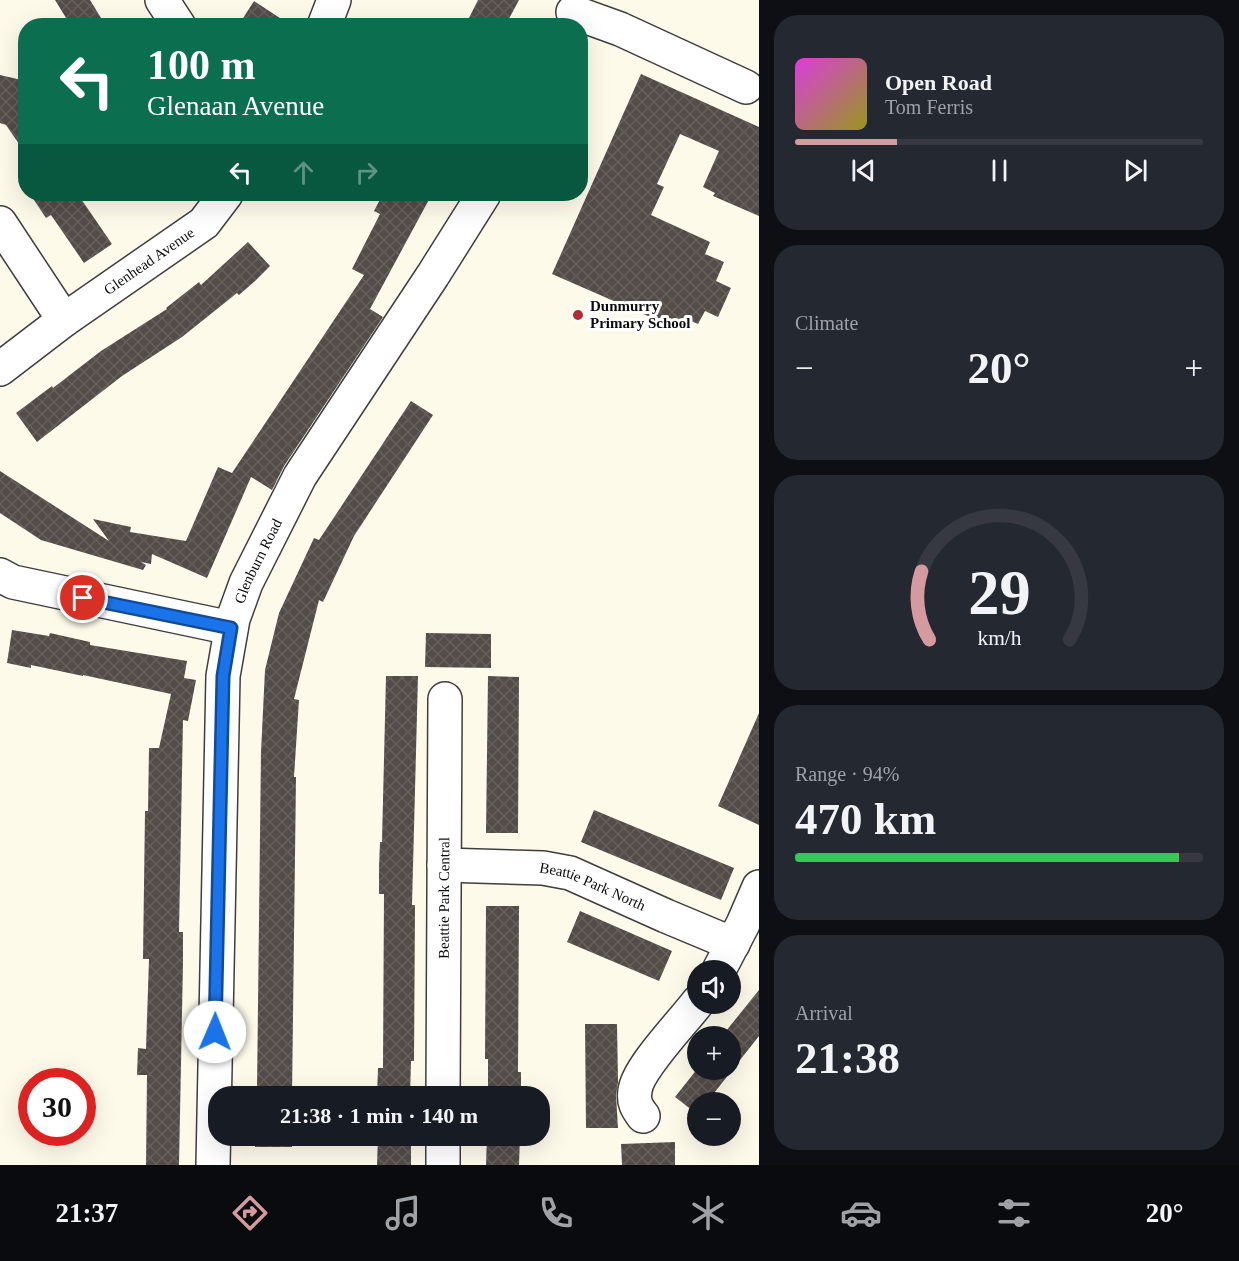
<!DOCTYPE html>
<meta charset="utf-8">
<style>
:root{--surface:#171b24;--page:#242831;--text:#f1f3f6;--muted:#9ea1a6;--line:#363941;--accent:#d49a9e}
body{margin:0;font-family:"Times New Roman",serif;background:var(--page);color:var(--text);height:100vh;display:flex;flex-direction:column;font-size:22px;white-space:nowrap}
*{box-sizing:border-box;margin:0}
p{font-size:20px;color:var(--muted)}
.icon{flex:none;width:33px;height:33px;fill:none;stroke:currentColor;stroke-width:2;stroke-linecap:round;stroke-linejoin:round}
.map{position:relative;flex:1;overflow:hidden}
.side{display:flex;flex-direction:column;gap:15px;padding:15px;background:#0d0f14;width:480px}
.side>*{flex:none}
.banner{position:absolute;left:18px;top:18px;width:570px;height:183px;border-radius:24px;box-shadow:0 6px 24px #0002;background:#0b6e4f;color:#fff;overflow:hidden}
.buttons{position:absolute;left:687px;top:960px;display:grid;gap:12px}
.buttons a{display:grid;place-items:center;width:54px;height:54px;border-radius:50%;background:var(--surface);box-shadow:0 6px 24px #0002;font-size:30px}
.speed{position:absolute;left:18px;top:1068px;display:flex;gap:12px;font-size:30px;font-weight:700;text-align:center}
.speed>*{display:grid;place-content:center;width:78px;height:78px;border-radius:50%;background:var(--surface);box-shadow:0 6px 24px #0002;line-height:1}
.speed .limit{border:9px solid #d22;background:#fff;color:#111}
.pin{position:absolute;display:grid;place-items:center;width:51px;height:51px;color:#fff;margin:-26px;border:3px solid #fff;border-radius:50%;box-shadow:0 2px 6px #0007}
.me{position:absolute;width:66px;margin:-33px;rotate:1deg;stroke-linejoin:round;filter:drop-shadow(0 0 4px #0008)}
.turn{display:flex;align-items:center;gap:21px;height:126px;padding:0 30px;font-size:27px}
.turn .icon{width:78px;height:78px;stroke-width:2.5}
.turn b{display:block;font-size:42px;line-height:51px}
.lanes{display:flex;align-items:center;height:57px;padding:0 30px;background:#0003;justify-content:center;gap:30px;direction:ltr}
.lanes .off{opacity:.35}
.big{font-size:45px;font-weight:700;line-height:1.1}
.side .widget{flex:1;display:flex;flex-direction:column;justify-content:center;gap:9px;min-width:0;padding:0 21px;border-radius:24px;background:var(--page)}
.side .dial{align-items:center;gap:0}
.dial svg{height:156px;overflow:visible;fill:none;stroke:var(--line);stroke-width:7;stroke-linecap:round;text-anchor:middle}
.dial text{fill:var(--text);stroke:none}
.song{display:flex;align-items:center;gap:18px}
.cover{width:72px;height:72px;border-radius:9px;background:linear-gradient(135deg,hsl(300 70% 55%),hsl(60 70% 35%))}
.played{height:6px;border-radius:3px;background:linear-gradient(90deg,var(--accent) 25%,var(--line) 25%)}
.keys{display:flex;justify-content:space-around;direction:ltr}
.heat{display:flex;justify-content:space-between;align-items:center;font-size:33px;direction:ltr}
.charge{height:9px;border-radius:4px;background:linear-gradient(90deg,#34c759 94%,var(--line) 0)}
.trip{position:absolute;left:208px;top:1086px;width:342px;height:60px;border-radius:24px;background:var(--surface);box-shadow:0 6px 24px #0002;font-weight:700;line-height:60px;text-align:center}
.dock{display:flex;height:96px;justify-content:space-around;align-items:center;background:#090b0e;color:var(--muted)}
.dock .icon{width:42px;height:42px}
.dock .on{color:var(--accent)}
.dock b{font-size:27px;color:var(--text)}
main{display:flex;flex:1;min-height:0}
.map>svg:first-child{display:block}
.building{fill:url(#building-cross-hatch)}
.lines{fill:none;stroke-linecap:round;stroke-linejoin:round}
.minor-casing{stroke:#3e3e3e;stroke-width:36}
.minor{stroke:#fff;stroke-width:33}
.route-casing{stroke:#114b97;stroke-width:15}
.route{stroke:#1a73e8;stroke-width:10}
.poi-dot{fill:#b02e33;stroke:#fff;stroke-width:2}
.labels{text-anchor:middle;dominant-baseline:central;stroke-width:6;stroke-linejoin:round;paint-order:stroke}
.street-label{font-size:15px;fill:#0b0b0b;stroke:#fff}
.poi-label{font-size:15px;font-weight:bold;fill:#0b0b0b;stroke:#fff;text-anchor:start}
</style>
<main>
<div class="map">
<svg width="759" height="1165" viewBox="0 0 759 1165">
<defs>
<pattern id="building-cross-hatch" width="8" height="8" patternUnits="userSpaceOnUse" patternTransform="scale(1.5)"><rect width="8" height="8" fill="#534c48"/><path d="M0 0l8 8M0 8l8-8" fill="none" stroke="#67615e"/></pattern>
</defs>
<rect width="100%" height="100%" fill="#fdfaea"/>
<path class="building" d="M55 0H90L106 26H71Z
M478 0H519L505 26H465Z
M254 1 292 26H238Z
M641 74 759 127V216L713 196 715 193 703 187 719 151 680 134 657 184 664 187 651 215 710 242 705 254 724 262 716 281 731 288 718 317 705 311 698 324 686 319 680 330 552 274Z
M0 75 26 81V154L6 125 0 123Z
M30 194H83L79 196 112 244 84 263 51 215 46 218Z
M383 194H432L370 309 383 317 284 466 272 490 251 477 207 578 152 554 151 564 141 562 146 565 143 570 41 540 0 513V471L109 541 93 519 131 527 130 532 186 541 218 467 232 473 364 275 352 269 380 214 374 211Z
M248 242 270 266 255 281 239 295 237 293 182 337 122 376 37 442 16 413 52 386 53 388 101 351 167 309 166 308 199 282 201 285Z
M411 401 433 415 354 536 323 602 319 600 294 699 299 700 294 777H296L292 1096H255V1091H257L261 752 265 670 279 613 314 538 319 540Z
M12 630 49 636 50 633 90 642V645L187 661 184 678 196 680 188 721 183 720 179 932H183V962L179 1165H146L147 1075H137L138 1048 146 1049 149 959H143L145 811H148L149 748H159L171 694 83 675V676L31 665V668L7 663Z
M426 633 491 634V668L425 667Z
M386 676H418L412 905H415L414 1061H411L410 1096H377L378 1068H383L384 894H379V868L380 842H382Z
M488 676 519 677 518 833H486Z
M759 713V825L718 806Z
M594 810 734 868 721 900 581 842Z
M486 906H519L518 1072H521V1096H488V1059H485Z
M580 911 672 951 659 981 567 942Z
M759 990V1036L707 1102H698L697 1114 675 1097 698 1068 730 1070V1036H722Z
M585 1024H617L618 1082 616 1095 618 1128H586Z
M255 1136H292V1147H255Z
M378 1136H411V1165H377Z
M487 1136H520L519 1165H486Z
M675 1142V1165H622L621 1144Z"/>
<g class="lines">
<defs>
<g id="minor">
<path d="M162 0 179 26"/>
<path d="M573 12 620 29 746 87"/>
<path d="M324 26 334 0"/>
<path d="M0 223 64 320"/>
<path id="s1" d="M0 369 64 320 204 223 226 194"/>
<path d="M0 575 13 582 231 628"/>
<path id="s2" d="M444 865 543 868 570 873 666 916 733 944"/>
<path d="M719 970 743 924 759 887"/>
<path id="s3" d="M443 1096 445 699"/>
<path d="M643 1116C637 1108 633 1102 635 1091 637 1069 683 1022 698 1002"/>
<path id="s4" d="M213 1165 223 676 233 619 246 583 300 476 433 275 484 194"/>
<path d="M443 1165V1136"/>
</g>
</defs>
<use href="#minor" class="minor-casing"/>
<use href="#minor" class="minor"/>
</g>
<g class="lines">
<defs>
<path id="route" d="M83 598 231 628 223 676 215 1032"/>
</defs>
<use href="#route" class="route-casing"/>
<use href="#route" class="route"/>
</g>
<circle class="poi-dot" cx="578" cy="315" r="6"/>
<g class="labels">
<g class="street-label">
<text stroke="none"><textPath href="#s1" startOffset="184">Glenhead Avenue</textPath></text>
<text stroke="none"><textPath href="#s4" startOffset="610">Glenburn Road</textPath></text>
<text stroke="none"><textPath href="#s2" startOffset="152">Beattie Park North</textPath></text>
<text stroke="none"><textPath href="#s3" startOffset="198">Beattie Park Central</textPath></text>
</g>
<g class="poi-label">
<text x="590" y="306">Dunmurry<tspan x="590" dy="17">Primary School</tspan></text>
</g>
</g>
</svg>
<div class="buttons">
<a><svg class="icon" aria-label="sound" viewBox="0 0 24 24"><path d="M4 9h4l5-4v14l-5-4H4zM17 9q2 3 0 6"/></svg></a>
<a>+</a>
<a>−</a>
</div>
<div class="speed"><div class="limit">30</div></div>
<div class="pin" style="left:83px;top:598px;background:#d93025"><svg class="icon" aria-label="arrive" viewBox="0 0 24 24"><path d="M6 21V4h12l-3 4 3 4H6"/></svg></div>
<svg class="me" style="left:215px;top:1032px" viewBox="-20 -20 40 40"><circle r="19" fill="#fff"/><path d="M0-13L10 11 0 6-10 11z" fill="#1a73e8"/></svg>
<div class="trip">21:38 · 1 min · 140 m</div>
<div class="banner">
<div class="turn"><svg class="icon" aria-label="left" viewBox="0 0 24 24"><path d="M17 20v-9H6M10 6l-5 5 5 5"/></svg><div><b>100 m</b>Glenaan Avenue</div></div>
<div class="lanes"><svg class="icon" aria-label="left" viewBox="0 0 24 24"><path d="M17 20v-9H6M10 6l-5 5 5 5"/></svg><svg class="icon off" aria-label="ahead" viewBox="0 0 24 24"><path d="M12 20V5M6 11l6-6 6 6"/></svg><svg class="icon off" aria-label="right" viewBox="0 0 24 24"><path d="M7 20v-9h11M14 6l5 5-5 5"/></svg></div>
</div>
</div>
<section class="side">
<div class="widget">
<div class="song"><i class="cover"></i><div><b>Open Road</b><p>Tom Ferris</p></div></div>
<div class="played"></div>
<div class="keys"><svg class="icon" aria-label="previous" viewBox="0 0 24 24"><path d="M18 5L8 12l10 7zM5 5v14"/></svg><svg class="icon" aria-label="pause" viewBox="0 0 24 24"><path d="M8 5v14M16 5v14"/></svg><svg class="icon" aria-label="next" viewBox="0 0 24 24"><path d="M6 5l10 7-10 7zM19 5v14"/></svg></div>
</div>
<div class="widget"><p>Climate</p>
<div class="heat"><a>−</a><b class="big">20°</b><a>+</a></div>
</div>
<div class="widget dial"><svg viewBox="0 0 100 80">
<path d="M14 69A42 42 0 1 1 86 69"/>
<path d="M14 69A42 42 0 0 1 10 34" stroke="#d49a9e"/>
<text x="50" y="56" font-size="32" font-weight="700">29</text>
<text x="50" y="72" font-size="11">km/h</text>
</svg></div>
<div class="widget"><p>Range · 94%</p><b class="big">470 km</b><div class="charge"></div></div>
<div class="widget"><p>Arrival</p><b class="big">21:38</b></div>
</section>
</main>
<nav class="dock">
<b>21:37</b>
<svg class="icon on" aria-label="directions" viewBox="0 0 24 24"><path d="M12 3l9 9-9 9-9-9zM9 14v-3h6M13 9l2 2-2 2"/></svg>
<svg class="icon" aria-label="music" viewBox="0 0 24 24"><path d="M9 18V5l10-2v13"/><circle cx="6" cy="18" r="3"/><circle cx="16" cy="16" r="3"/></svg>
<svg class="icon" aria-label="phone" viewBox="0 0 24 24"><path d="M5 4h4l2 5-3 2q2 4 5 5l2-3 5 2v4C11 20 4 13 5 4z"/></svg>
<svg class="icon" aria-label="climate" viewBox="0 0 24 24"><path d="M12 3v18M4 7l16 10M4 17L20 7"/></svg>
<svg class="icon" aria-label="car" viewBox="0 0 24 24"><path d="M5 17H2v-5l4-1 3-4h7l3 4 3 1v5h-3M9 17h6M6 11h13"/><circle cx="7" cy="17" r="2"/><circle cx="17" cy="17" r="2"/></svg>
<svg class="icon" aria-label="filters" viewBox="0 0 24 24"><path d="M4 7h16M4 17h16"/><circle cx="9" cy="7" r="2"/><circle cx="15" cy="17" r="2"/></svg>
<b>20°</b>
</nav>
